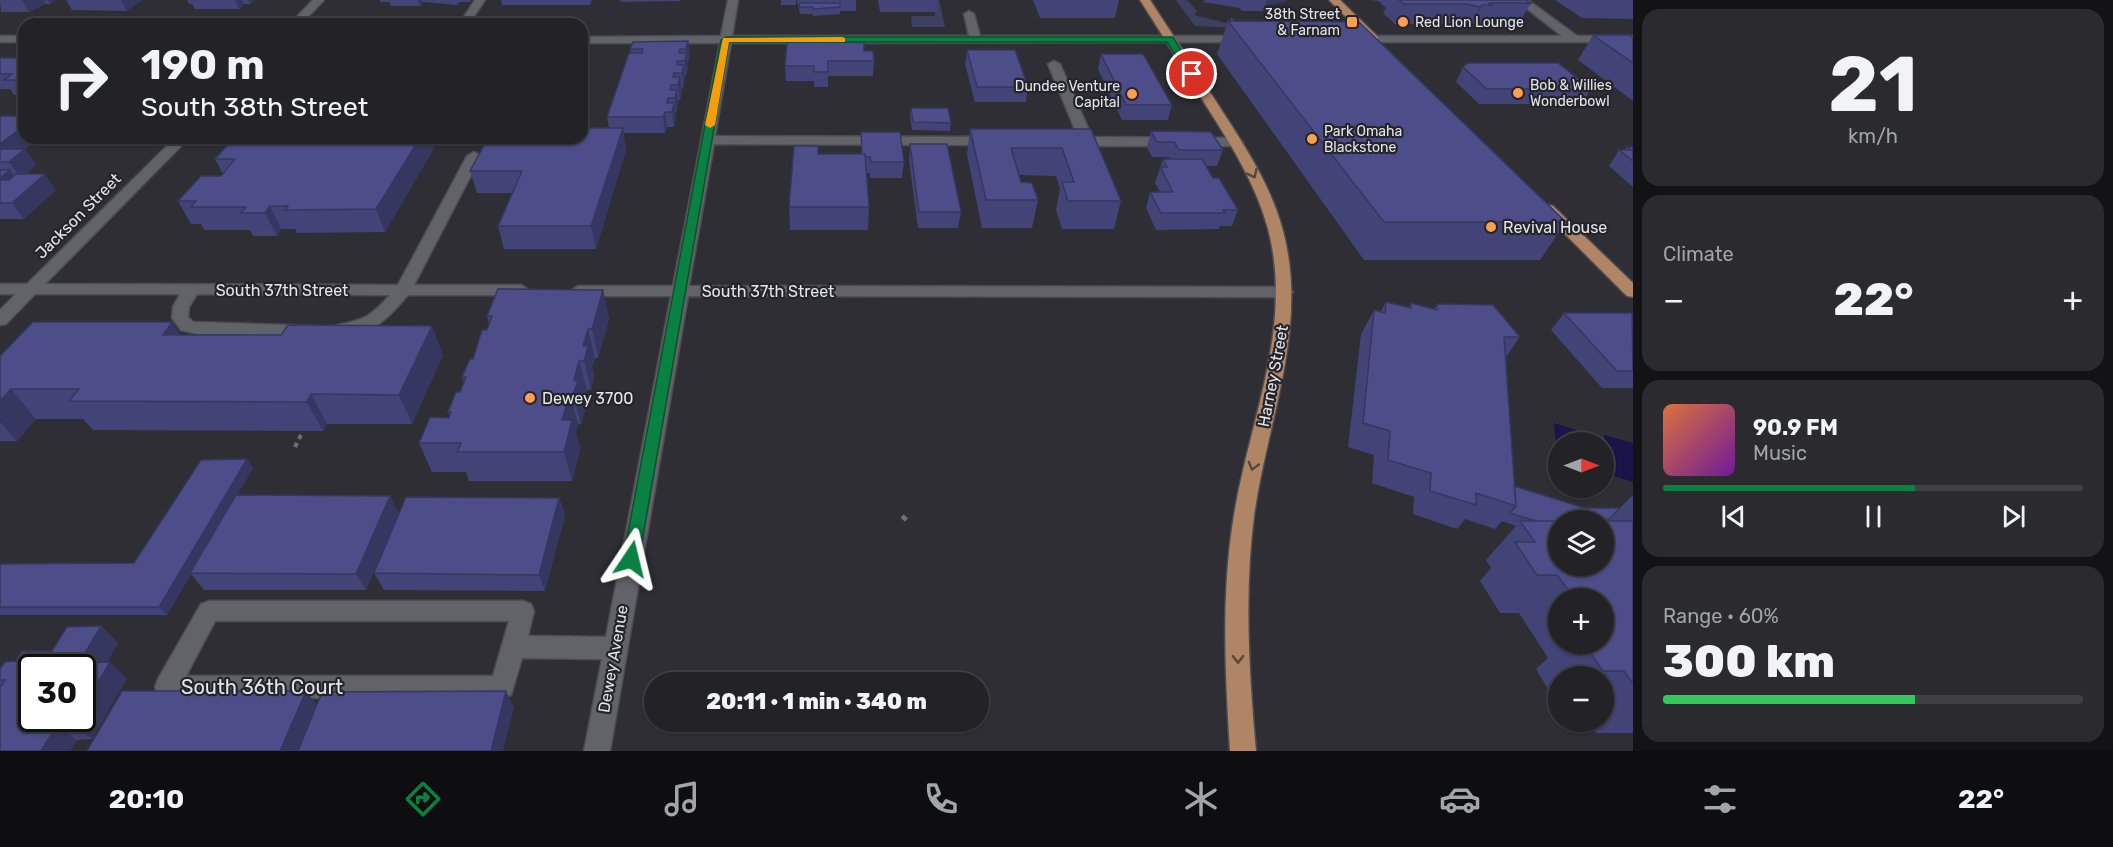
<!DOCTYPE html>
<meta charset="utf-8">
<style>
:root{--surface:#222227;--page:#2a2a2f;--text:#f1f3f6;--muted:#a2a4a7;--line:#3f3f44;--accent:#0b8043}
body{margin:0;font-family:Rubik,sans-serif;background:var(--page);color:var(--text);height:100vh;display:flex;flex-direction:column;font-size:22px;white-space:nowrap}
*{box-sizing:border-box;margin:0}
p{font-size:20px;color:var(--muted)}
.icon{flex:none;width:33px;height:33px;fill:none;stroke:currentColor;stroke-width:2;stroke-linecap:round;stroke-linejoin:round}
.map{position:relative;flex:1;overflow:hidden}
.sheet{display:flex;flex-direction:column;gap:9px;padding:9px;background:#131315;width:480px}
.sheet>*{flex:none}
.guide{position:absolute;left:18px;top:18px;width:570px;height:126px;border-radius:18px;box-shadow:0 2px 4px #0004,0 0 0 2px var(--line);background:#222227;color:var(--text);overflow:hidden}
.needle{width:39px;rotate:90deg}
.controls{position:absolute;left:1548px;top:432px;display:grid;gap:12px}
.controls a{display:grid;place-items:center;width:66px;height:66px;border-radius:50%;background:var(--surface);box-shadow:0 2px 4px #0004,0 0 0 2px var(--line);font-size:30px}
.speed{position:absolute;left:18px;top:654px;display:flex;gap:12px;font-size:30px;font-weight:700;text-align:center}
.speed>*{display:grid;place-content:center;width:78px;height:78px;border-radius:50%;background:var(--surface);box-shadow:0 2px 4px #0004,0 0 0 2px var(--line);line-height:1}
.speed .limit{border:3px solid #111;border-radius:9px;background:#fff;color:#111}
.pin{position:absolute;display:grid;place-items:center;width:51px;height:51px;color:#fff;margin:-26px;border:3px solid #fff;border-radius:50%;box-shadow:0 2px 6px #0007}
.me{position:absolute;width:66px;margin:-33px;rotate:10deg;stroke-linejoin:round;filter:drop-shadow(0 0 4px #0008)}
.turn{display:flex;align-items:center;gap:21px;height:126px;padding:0 24px;font-size:27px}
.turn .icon{width:78px;height:78px;stroke-width:2.5}
.turn b{display:block;font-size:42px;line-height:51px}
.big{font-size:45px;font-weight:800;line-height:1.1}
.sheet .widget{flex:1;display:flex;flex-direction:column;justify-content:center;gap:9px;min-width:0;padding:0 21px;border-radius:18px;background:var(--page)}
.sheet .dial{align-items:center;gap:0}
.dial b{font-size:78px;line-height:1}
.song{display:flex;align-items:center;gap:18px}
.cover{width:72px;height:72px;border-radius:9px;background:linear-gradient(135deg,hsl(20 70% 55%),hsl(280 70% 35%))}
.played{height:6px;border-radius:3px;background:linear-gradient(90deg,var(--accent) 60%,var(--line) 60%)}
.keys{display:flex;justify-content:space-around;direction:ltr}
.heat{display:flex;justify-content:space-between;align-items:center;font-size:33px;direction:ltr}
.charge{height:9px;border-radius:4px;background:linear-gradient(90deg,#34c759 60%,var(--line) 0)}
.trip{position:absolute;left:644px;top:672px;width:345px;height:60px;border-radius:30px;background:var(--surface);box-shadow:0 2px 4px #0004,0 0 0 2px var(--line);font-weight:800;line-height:60px;text-align:center}
.menu{display:flex;height:96px;justify-content:space-around;align-items:center;background:#0e0e10;color:var(--muted)}
.menu .icon{width:42px;height:42px}
.menu .on{color:var(--accent)}
.menu b{font-size:27px;color:var(--text)}
main{display:flex;flex:1;min-height:0}
.map>svg:first-child{display:block}
.green{fill:#3e4062}
.water{fill:#1a1449}
.lines{fill:none;stroke-linecap:round;stroke-linejoin:round}
.minor-casing{stroke:#4c4c51;stroke-width:3}
.major-casing{stroke:#4c4c51;stroke-width:3}
.path-far1{stroke:#6e6e73;stroke-width:4;stroke-dasharray:4.5 4.5;stroke-linecap:butt}
.path{stroke:#6e6e73;stroke-width:4.5;stroke-dasharray:6 6;stroke-linecap:butt}
.minor{fill:#626269;fill-rule:evenodd}
.major{fill:#af8566;fill-rule:evenodd}
.wall{fill:#424376;fill-rule:evenodd}
.shaded-wall{fill:#363760}
.building{fill:#4d4e89;stroke:#363760;stroke-width:1.5}
.oneway{stroke:#55463f}
.route{fill:#0b8043;stroke:#07532c;stroke-width:1.5}
.slow{fill:#f59e0b}
.poi-dot{fill:#fb9e50;stroke:#24242a;stroke-width:2}
.labels{text-anchor:middle;dominant-baseline:central;stroke-width:4.5;stroke-linejoin:round;paint-order:stroke}
.far-poi-label{font-size:14px;fill:#e4e5e8;stroke:#24242a;text-anchor:start}
.street-label{font-size:16px;fill:#e4e5e8;stroke:#24242a}
.poi-label{font-size:16px;fill:#e4e5e8;stroke:#24242a;text-anchor:start}
.near-street-label{font-size:20px;fill:#e4e5e8;stroke:#24242a}
</style>
<main>
<div class="map">
<svg width="1633" height="751" viewBox="0 0 1633 751">
<rect width="100%" height="100%" fill="#2e2e34"/>
<path class="green" d="M934 0H939L945 27H912L911 16H935Z
M1176 0H1187L1197 11 1194 15 1226 23 1232 17 1239 28 1195 26Z"/>
<path class="water" d="M1554 423 1576 430 1577 435 1605 443 1604 435 1633 443V482L1604 473V442H1558L1557 459Z"/>
<g class="lines">
<defs>
<path id="minor" d="M313 0H324L301 24H290Z
M475 0H485L469 24H459Z
M728 0H738L732 36H969L964 14 969 11 974 14 980 36H1246L1252 39 1246 42 731 43 715 136 991 137 998 141 991 145 714 144 689 286 1285 287 1293 292 1285 297 688 296 610 751H584L602 659 522 658 511 695 502 698H167L158 695 155 687 158 679 201 604 209 601H523L531 604 534 611 528 636 606 637 671 296H578L570 291 578 286H673L720 43H582V37L721 36ZM215 621H509L493 676H186Z
M1516 0H1528L1577 36H1633V42H1355L1349 39 1355 36H1562Z
M0 36H24V42H0Z
M1054 61 1060 64 1092 137 1236 138 1243 142 1236 146H1087L1067 144 1065 141 1067 138 1078 137 1048 64Z
M175 138H189L45 284 398 285 467 156 474 152 481 156 414 285H521L529 290 521 295H408C390 316 366 343 335 334L332 330 335 326C366 318 367 320 390 295L197 294 189 307 188 317 193 322 316 326 319 330 316 334 310 336 197 334 181 330 172 318 173 307 180 294H35L6 324 0 325V310L16 294H0V284H27Z"/>
<path id="major" d="M1140 0H1150C1173 35 1196 71 1219 106 1244 145 1271 185 1283 231 1309 328 1267 421 1254 516 1244 594 1249 673 1256 751H1230C1225 673 1221 593 1234 515 1249 421 1294 326 1268 229 1256 184 1230 143 1205 104 1184 69 1162 35 1140 0Z
M1329 0H1340L1378 37V41H1370Z
M1548 205 1553 206 1633 283V297L1627 296 1543 212 1541 209 1543 206Z"/>
</defs>
<use href="#minor" class="minor-casing"/>
<use href="#major" class="major-casing"/>
<path class="path-far1" d="M295 447 301 435"/>
<path class="path" d="M902 516 911 524"/>
<use href="#minor" class="minor"/>
<use href="#major" class="major"/>
</g>
<path class="wall" d="M0 0H55L50 4H45L29 12H1Z
M66 0H142L127 11 72 10Z
M187 0H254L250 4H244L239 9H195L192 4H189Z
M380 0H471L470 2H459L457 5 423 2 420 6H391L389 2H380Z
M501 0H592L590 5H502Z
M620 0H681L680 1 621 2Z
M781 0H796V5H781Z
M797 0H856V11H840V14L813 16V14H800Z
M878 0H938L937 12H880Z
M1033 0H1119L1115 18H1040Z
M1204 0H1286L1285 2 1265 5 1263 11H1242L1239 8 1203 2Z
M1370 0H1526L1531 3 1520 22H1483L1482 24H1472L1470 27 1457 24H1395L1383 13 1386 8 1378 1Z
M1555 0H1633V19L1582 18Z
M1228 21 1566 222 1540 260H1364L1217 54Z
M1593 35 1633 38V101L1578 60Z
M688 41 690 55 687 64 688 68 686 75H685V79L683 88H682V92L680 100H678V105L676 113H675L676 118 674 127H667L665 133H623L626 150 596 249H504L498 226 512 193H477L470 171 609 128 607 117 631 53 630 49Z
M967 50 1028 87 1026 102H975L965 64Z
M864 51 874 61 873 76H828V87H814V81H786L785 66Z
M1101 54 1172 105 1168 120H1122L1098 69Z
M0 58H24V95H14L10 89H0Z
M1463 67 1591 89 1582 104H1479L1456 82Z
M911 108 951 123 950 131 912 130 910 116Z
M0 116 24 138H39L25 149 36 165 26 174 56 190 24 219H0Z
M970 129H1091L1121 201 1114 229H1062L1056 210 1060 188 1056 176 1019 175 1021 182 1038 200 1032 228H982L967 155Z
M1151 131 1223 150 1217 166H1206L1213 178 1238 210 1232 226H1220L1219 229 1156 230 1146 208 1150 192H1160L1155 183 1163 159H1170L1169 157H1152L1147 147Z
M861 132 904 162 902 178H870V173H866L869 207 868 230H790L789 207 818 154H861Z
M234 138H448L436 139 437 143 385 232 297 233 295 229H281L277 236H253L250 230H204L201 224H191L178 201 221 176 223 174 215 159Z
M910 144 961 212 958 228H918L909 160Z
M1627 147H1633V187L1609 166 1619 150H1625Z
M603 290 609 319 598 358H595L592 367 594 376 591 390H587L583 403 585 410 581 424H578L576 432 580 449 572 481H469L466 472H432L419 443 449 418 450 416 448 412 460 392 464 383 462 377 473 359 489 323 487 316Z
M1386 302 1408 308 1411 303 1434 309 1437 304 1520 337 1506 357 1514 486 1584 508H1620L1633 495V733H1596L1588 722H1604V676H1558V706L1536 669 1548 658 1519 613H1500L1480 581 1491 568 1486 560 1516 526 1502 521 1495 529 1465 519 1457 529 1413 514 1414 497 1372 483 1374 455 1348 447 1361 334 1374 310 1380 312ZM1558 598H1604V644H1558Z
M1564 313 1633 314V388H1602L1551 330Z
M181 335 443 355 412 424H327L323 431 93 430 83 419H36L17 441H0V356Z
M253 468 237 495 399 513 366 590H204L191 574 167 615H0V564L134 563Z
M559 498 565 515 545 591 384 590 374 573Z
M101 626 118 643 107 662 127 678 92 739 77 740 70 751H0V669L16 661 52 651Z"/>
<path class="shaded-wall" d="M22 0H43L45 4 29 12Z
M48 0H55L50 4Z
M121 0H142L127 11Z
M235 0H242L244 4 239 9Z
M248 0H254L250 4Z
M418 0H422L423 2 420 6Z
M1267 0H1286L1285 2 1265 5Z
M1482 5 1472 24 1470 27 1480 7Z
M688 41 690 55 688 64 686 49Z
M686 53 688 68 686 75 685 61Z
M684 65 685 79 683 88 682 73Z
M680 77 682 92 680 100 678 85Z
M677 90 678 105 676 113 675 98Z
M674 103 676 118 674 127 672 112Z
M665 112 667 127 665 133 663 117Z
M24 126V138H39L8 162 0 159V144Z
M623 128 626 150 596 249 591 226Z
M420 138H435L437 143 385 232 376 209Z
M25 149 36 165 21 178 9 162Z
M10 170 21 186 0 184V178Z
M45 174 56 190 24 219 12 203Z
M270 206 281 229 277 236 265 213Z
M603 290 609 319 598 358 592 329Z
M172 322 191 352 163 335Z
M432 326 443 355 412 424 399 395Z
M588 329 595 358 592 367 594 376 591 390 584 361 583 346Z
M579 361 587 390 583 403 585 410 581 424 573 394 574 380Z
M11 389 36 419 17 441 0 422V401Z
M311 394 327 424 323 431 307 402Z
M570 394 578 424 576 432 580 449 572 481 564 452 562 420Z
M247 459 253 468 191 573H190L191 574 167 615 159 607Z
M390 496 399 513 366 590 356 574Z
M559 498 565 515 545 591 539 575Z
M101 626 118 643 97 678 79 663Z
M110 662 127 678 92 739 73 724 77 718H82V709Z
M306 691 318 706 300 751H280Z
M506 691 514 707 503 751H491Z
M57 725 77 740 70 751H41Z"/>
<path class="building" d="M1399 0H1526L1531 3H1489L1492 5H1482L1480 7 1467 4H1404Z
M800 3H840V7L813 9V7H799Z
M1228 21 1359 22 1566 222H1384Z
M1593 35H1629L1633 38V63Z
M688 41 686 49H680L679 53H686L685 61H677V65H684L682 73H674L673 77H680L678 85H671L670 90H677L675 98H668L667 103H674L672 112H665L663 117H607L629 53H642L643 49H630L633 42Z
M787 41 864 42V51H873L874 61H828V72H814V66H785Z
M967 50H1015L1028 87H977Z
M1101 54H1143L1172 105H1126Z
M0 58H24V80H4L12 74H0Z
M1468 63H1558L1591 89H1487L1463 67Z
M911 108H948L951 123 913 122Z
M0 116H24V126L0 144Z
M582 128H623L591 226H498L522 171H470L488 138H582Z
M970 129H1091L1121 201H1068L1062 182H1074L1062 148H1011L1021 182 1032 183 1038 200H986Z
M1151 131 1211 132 1223 150H1179L1174 142H1157Z
M861 132H900L904 162H871L870 157H865V154H862Z
M234 138H420L376 209 285 210 288 206H270L265 213H241L246 207H191L196 201H178L201 176H221L235 159H215Z
M910 144H947L961 212H919Z
M794 146H818V154H865L869 207H789Z
M1627 147H1633V150H1631Z
M0 149H25L9 162H0Z
M1619 150H1633V161Z
M1163 159H1202L1213 178H1219L1238 210H1223L1225 213H1161L1150 192H1173L1160 167H1167Z
M0 170H10L0 178Z
M16 174H45L12 203H0V180H9Z
M498 289 603 290 592 329H588L583 346H588L584 361H579L574 380 578 381 573 394H570L562 420H572L564 452H457L461 443H419L430 417 449 418 451 412H448L456 392H460L466 377H462L470 359H473L482 330H487L492 316H487Z
M1386 302 1411 308V303L1437 310V304L1493 305 1520 337H1504L1516 506 1476 493V505L1430 491 1431 473 1388 460 1390 431 1363 423 1374 310 1385 313Z
M1564 313H1632L1633 371H1617Z
M33 322H172L163 335H281L288 325 432 326 399 395 311 394 307 402 69 401 79 389H11L0 401V356Z
M247 459 159 607H0V564L134 563 201 460Z
M1514 486 1584 508H1620L1607 521H1536L1510 513 1516 506Z
M236 495 390 496 356 574 190 573Z
M406 497 559 498 539 575 374 573Z
M1520 521H1558V566H1604V521H1633V684L1624 671H1603L1584 644H1604V598H1574L1557 575H1537L1515 542H1535Z
M101 626 79 663 110 662 82 709V668H32V718H77L73 724 57 725 41 751H0V687L5 680H0V669L5 662 16 661 22 651H52L67 627Z
M122 691H306L280 751H87Z
M506 691 491 751H298L322 692Z"/>
<defs><path id="oneway-chevron" d="M-2-3.5L2.5 0L-2 3.5" fill="none" stroke-width="1.6" stroke-linecap="round" stroke-linejoin="round" transform="scale(1.5)"/></defs>
<g class="oneway">
<use href="#oneway-chevron" transform="translate(1253 174) rotate(64)"/>
<use href="#oneway-chevron" transform="translate(1253 466) rotate(105)"/>
<use href="#oneway-chevron" transform="translate(1238 659) rotate(89)"/>
</g>
<path class="route" d="M726 37H1173L1196 74 1189 75 1167 42H729L639 559 637 564 631 566 625 564 623 559 721 40Z"/>
<path class="slow" d="M842 37 845 38V42H729L715 125 710 128 705 125 723 38Z"/>
<g class="poi-dot">
<rect x="1346" y="16" width="12" height="12" rx="3"/>
<circle cx="1403" cy="22" r="6"/>
<circle cx="1518" cy="93" r="6"/>
<circle cx="1132" cy="94" r="6"/>
<circle cx="1312" cy="139" r="6"/>
<circle cx="1491" cy="227" r="6"/>
<circle cx="530" cy="398" r="6"/>
</g>
<g class="labels">
<g class="far-poi-label">
<text x="1340" y="14" text-anchor="end">38th Street<tspan x="1340" dy="16">&amp; Farnam</tspan></text>
<text x="1415" y="22">Red Lion Lounge</text>
<text x="1530" y="85">Bob &amp; Willies<tspan x="1530" dy="16">Wonderbowl</tspan></text>
<text x="1120" y="86" text-anchor="end">Dundee Venture<tspan x="1120" dy="16">Capital</tspan></text>
<text x="1324" y="131">Park Omaha<tspan x="1324" dy="16">Blackstone</tspan></text>
</g>
<g class="street-label">
<text transform="translate(78 216) rotate(-45)">Jackson Street</text>
<text x="282" y="290">South 37th Street</text>
<text x="768" y="291">South 37th Street</text>
<text transform="translate(1273 376) rotate(-79)">Harney Street</text>
<text transform="translate(613 659) rotate(-80)">Dewey Avenue</text>
</g>
<g class="poi-label">
<text x="1503" y="227">Revival House</text>
<text x="542" y="398">Dewey 3700</text>
</g>
<g class="near-street-label">
<text x="262" y="687">South 36th Court</text>
</g>
</g>
</svg>
<div class="controls">
<a><svg class="needle" viewBox="-14 -14 28 28"><path d="M0-13l5 13h-10z" fill="#e53935"/><path d="M0 13l5-13h-10z" fill="#a2a4a7"/></svg></a>
<a><svg class="icon" aria-label="layers" viewBox="0 0 24 24"><path d="M12 4l9 5-9 5-9-5zM3 14l9 5 9-5"/></svg></a>
<a>+</a>
<a>−</a>
</div>
<div class="speed"><div class="limit">30</div></div>
<div class="pin" style="left:1192px;top:74px;background:#d93025"><svg class="icon" aria-label="arrive" viewBox="0 0 24 24"><path d="M6 21V4h12l-3 4 3 4H6"/></svg></div>
<svg class="me" style="left:631px;top:559px" viewBox="-20 -20 40 40"><path d="M0-17L14 15 0 8-14 15z" fill="#0b8043" stroke="#fff" stroke-width="4"/></svg>
<div class="trip">20:11 · 1 min · 340 m</div>
<div class="guide">
<div class="turn"><svg class="icon" aria-label="right" viewBox="0 0 24 24"><path d="M7 20v-9h11M14 6l5 5-5 5"/></svg><div><b>190 m</b>South 38th Street</div></div>
</div>
</div>
<section class="sheet">
<div class="widget dial"><b>21</b><p>km/h</p></div>
<div class="widget"><p>Climate</p>
<div class="heat"><a>−</a><b class="big">22°</b><a>+</a></div>
</div>
<div class="widget">
<div class="song"><i class="cover"></i><div><b>90.9 FM</b><p>Music</p></div></div>
<div class="played"></div>
<div class="keys"><svg class="icon" aria-label="previous" viewBox="0 0 24 24"><path d="M18 5L8 12l10 7zM5 5v14"/></svg><svg class="icon" aria-label="pause" viewBox="0 0 24 24"><path d="M8 5v14M16 5v14"/></svg><svg class="icon" aria-label="next" viewBox="0 0 24 24"><path d="M6 5l10 7-10 7zM19 5v14"/></svg></div>
</div>
<div class="widget"><p>Range · 60%</p><b class="big">300 km</b><div class="charge"></div></div>
</section>
</main>
<nav class="menu">
<b>20:10</b>
<svg class="icon on" aria-label="directions" viewBox="0 0 24 24"><path d="M12 3l9 9-9 9-9-9zM9 14v-3h6M13 9l2 2-2 2"/></svg>
<svg class="icon" aria-label="music" viewBox="0 0 24 24"><path d="M9 18V5l10-2v13"/><circle cx="6" cy="18" r="3"/><circle cx="16" cy="16" r="3"/></svg>
<svg class="icon" aria-label="phone" viewBox="0 0 24 24"><path d="M5 4h4l2 5-3 2q2 4 5 5l2-3 5 2v4C11 20 4 13 5 4z"/></svg>
<svg class="icon" aria-label="climate" viewBox="0 0 24 24"><path d="M12 3v18M4 7l16 10M4 17L20 7"/></svg>
<svg class="icon" aria-label="car" viewBox="0 0 24 24"><path d="M5 17H2v-5l4-1 3-4h7l3 4 3 1v5h-3M9 17h6M6 11h13"/><circle cx="7" cy="17" r="2"/><circle cx="17" cy="17" r="2"/></svg>
<svg class="icon" aria-label="filters" viewBox="0 0 24 24"><path d="M4 7h16M4 17h16"/><circle cx="9" cy="7" r="2"/><circle cx="15" cy="17" r="2"/></svg>
<b>22°</b>
</nav>
